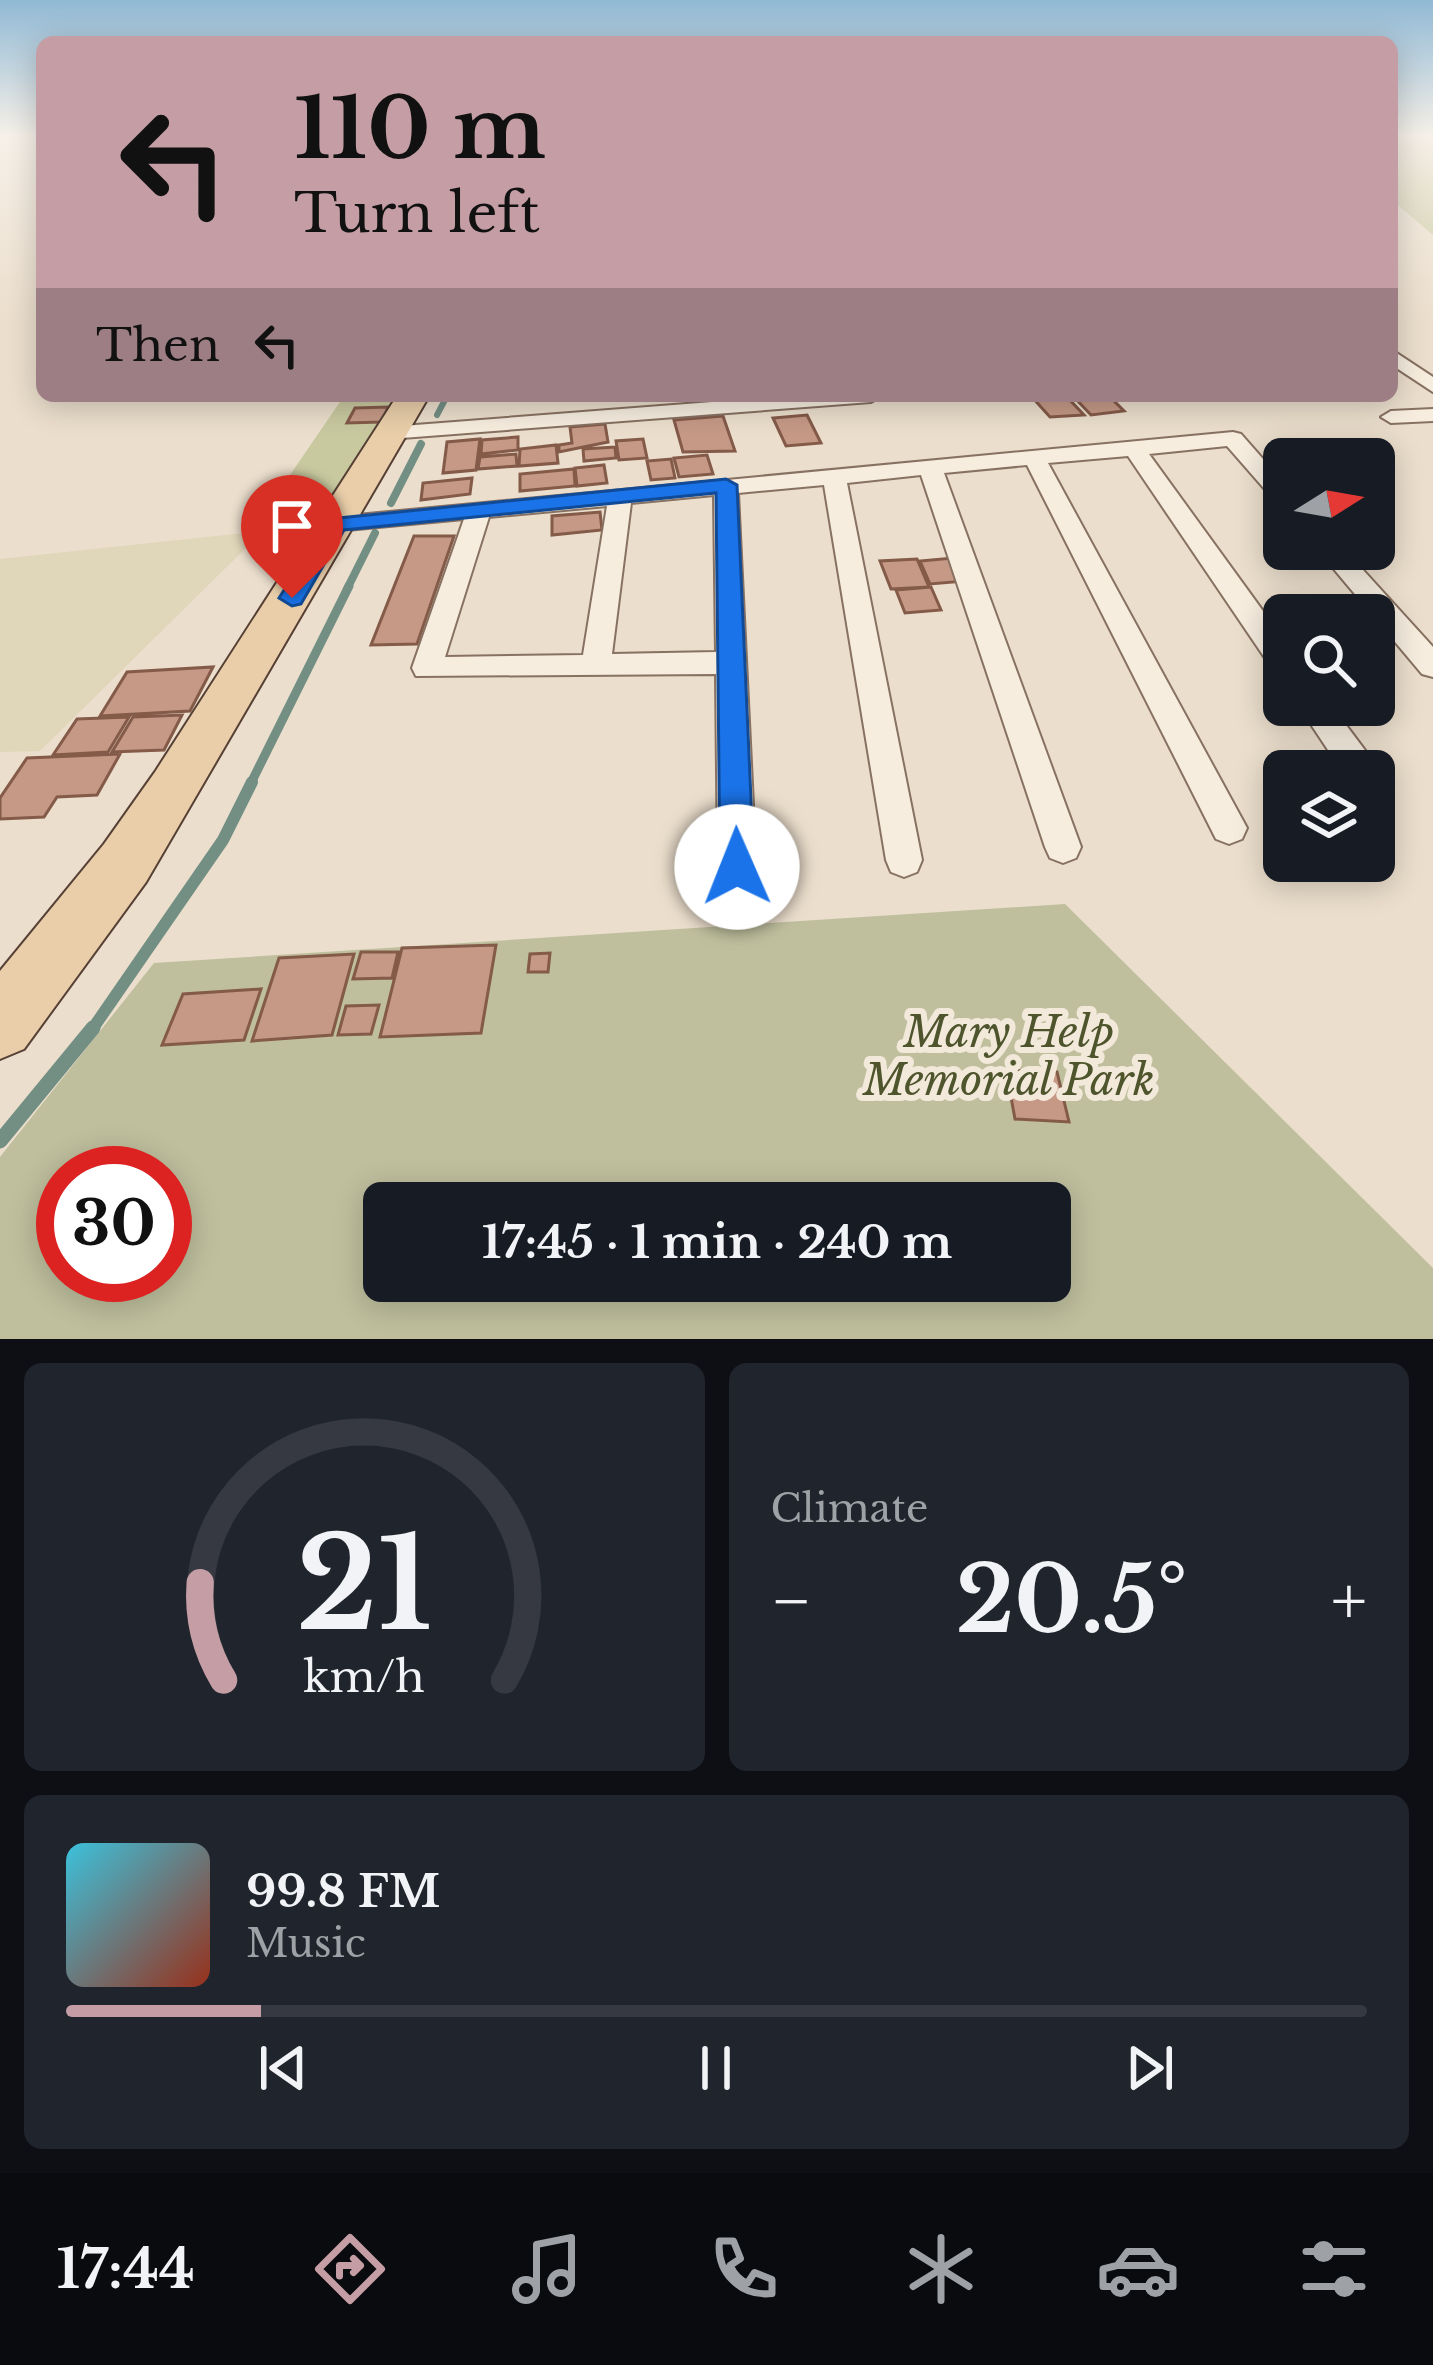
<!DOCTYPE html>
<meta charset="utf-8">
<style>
:root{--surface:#171b24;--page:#20242c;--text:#f1f3f6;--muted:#9ea1a6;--line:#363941;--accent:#c59ea5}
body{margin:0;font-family:"Libre Baskerville",serif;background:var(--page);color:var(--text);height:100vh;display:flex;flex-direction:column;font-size:45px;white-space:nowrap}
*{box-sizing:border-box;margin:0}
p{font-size:39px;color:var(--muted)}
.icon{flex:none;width:66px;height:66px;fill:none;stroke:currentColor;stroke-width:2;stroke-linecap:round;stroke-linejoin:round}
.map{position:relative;height:1339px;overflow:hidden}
.panel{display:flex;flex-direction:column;gap:24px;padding:24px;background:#0d0f14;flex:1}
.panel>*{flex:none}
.banner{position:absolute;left:36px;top:36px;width:1362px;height:366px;border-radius:18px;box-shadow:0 6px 30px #0003;background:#c59ea5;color:#111;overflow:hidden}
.needle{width:78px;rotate:79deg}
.buttons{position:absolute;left:1263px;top:438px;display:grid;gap:24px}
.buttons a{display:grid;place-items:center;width:132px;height:132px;border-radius:18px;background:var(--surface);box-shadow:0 6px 30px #0003;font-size:60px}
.speed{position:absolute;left:36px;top:1146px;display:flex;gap:24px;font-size:60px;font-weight:700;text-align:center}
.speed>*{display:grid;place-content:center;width:156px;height:156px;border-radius:50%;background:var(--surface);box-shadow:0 6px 30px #0003;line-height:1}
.speed .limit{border:18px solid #d22;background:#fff;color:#111}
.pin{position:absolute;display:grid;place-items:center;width:102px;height:102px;color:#fff;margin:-123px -51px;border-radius:50% 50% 50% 0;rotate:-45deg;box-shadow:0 0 12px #0007}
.pin .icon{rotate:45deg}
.me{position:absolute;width:132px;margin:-66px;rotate:359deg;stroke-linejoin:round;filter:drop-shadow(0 0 9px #0008)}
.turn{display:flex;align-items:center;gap:42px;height:252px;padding:0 60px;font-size:54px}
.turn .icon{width:156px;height:156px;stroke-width:2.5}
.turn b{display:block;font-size:84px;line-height:102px}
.then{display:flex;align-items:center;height:114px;padding:0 60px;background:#0003;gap:24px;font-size:45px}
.big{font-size:90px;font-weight:700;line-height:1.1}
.panel .widget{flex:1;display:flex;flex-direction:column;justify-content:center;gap:18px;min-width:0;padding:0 42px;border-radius:18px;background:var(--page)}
.panel .dial{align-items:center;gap:0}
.dial svg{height:312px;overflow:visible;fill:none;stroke:var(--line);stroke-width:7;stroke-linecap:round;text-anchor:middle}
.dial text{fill:var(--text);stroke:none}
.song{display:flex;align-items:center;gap:36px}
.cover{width:144px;height:144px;border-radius:18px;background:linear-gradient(135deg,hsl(190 70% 55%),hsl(10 70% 35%))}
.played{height:12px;border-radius:6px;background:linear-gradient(90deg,var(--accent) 15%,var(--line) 15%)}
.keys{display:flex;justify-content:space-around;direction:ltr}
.heat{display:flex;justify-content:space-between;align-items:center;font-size:66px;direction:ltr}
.panel .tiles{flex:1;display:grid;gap:24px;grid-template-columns:1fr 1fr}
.widget:last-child{grid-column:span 2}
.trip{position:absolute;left:363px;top:1182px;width:708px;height:120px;border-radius:18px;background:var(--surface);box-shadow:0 6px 30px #0003;font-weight:700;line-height:120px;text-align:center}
.dock{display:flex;height:192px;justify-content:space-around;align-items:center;background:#090b0e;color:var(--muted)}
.dock .icon{width:84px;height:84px}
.dock .selected{color:var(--accent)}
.dock b{font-size:54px;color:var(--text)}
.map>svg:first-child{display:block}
.farmland{fill:#e0d6ba}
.green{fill:#c9c9a0}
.cemetery{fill:#bfbf9e;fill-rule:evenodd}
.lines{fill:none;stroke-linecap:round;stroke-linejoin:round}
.stream-far4{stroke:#738f84;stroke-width:6}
.stream-far3{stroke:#738f84;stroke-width:8}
.stream-far2{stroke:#738f84;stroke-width:9}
.stream-far1{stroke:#738f84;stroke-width:12}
.stream{stroke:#738f84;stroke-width:15}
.building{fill:#c59986;stroke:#845a49;stroke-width:3}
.street-casing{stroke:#877161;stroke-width:4}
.primary-casing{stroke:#564035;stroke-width:4}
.street{fill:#f6eddf;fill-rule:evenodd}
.primary{fill:#e9cea9;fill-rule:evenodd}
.route{fill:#1a73e8;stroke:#114b97;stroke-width:3}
.labels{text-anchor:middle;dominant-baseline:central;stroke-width:12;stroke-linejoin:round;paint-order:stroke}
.near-park-label{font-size:42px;font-style:italic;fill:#4e542c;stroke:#f3e9db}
</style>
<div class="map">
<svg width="1433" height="1339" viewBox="0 0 1433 1339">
<rect width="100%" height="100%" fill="#ebdecc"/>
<path class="farmland" d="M263 531 40 751 0 752V559Z"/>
<path class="green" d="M1392 135H1433V235L1392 200Z
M344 396H396L338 495 277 494Z"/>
<path class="cemetery" d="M1065 904 1433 1268V1339H0V1157L154 963ZM63 1173H165V1275H63ZM384 1203H1050V1281H384Z"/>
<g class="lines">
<path class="stream-far4" d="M437 415 447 396"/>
<path class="stream-far3" d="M391 503 421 444
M347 589 375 533"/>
<path class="stream-far2" d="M250 785 349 586"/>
<path class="stream-far1" d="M91 1031 223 840 252 782"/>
<path class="stream" d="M0 1141 93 1028"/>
</g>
<path class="building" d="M1031 396H1066L1084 415 1050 417Z
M1073 396H1109L1124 411 1091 415Z
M388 407 382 422 347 423 355 408Z
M807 415 821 443 786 446 773 418Z
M723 416 735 451 683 452 674 420Z
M605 424 608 442 559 452V445L572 443 570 427Z
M518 437V450L481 454 482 440Z
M480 439 476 470 443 473 447 442Z
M643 439 647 458 619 460 616 441Z
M556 445 558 463 519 466 520 449Z
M615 447 616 458 584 461 583 449Z
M516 454 517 466 478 469 480 457Z
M707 455 713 474 679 477 674 458Z
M671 459 675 478 651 480 647 461Z
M604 465 607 483 577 486 575 468Z
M574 469 575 486 520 491V474Z
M472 478 470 494 421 500 423 483Z
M600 512 602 530 552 535V516Z
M284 515H326L310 544H266Z
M414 536H454L417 644 371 645Z
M268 546H307L298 561H259Z
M953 558 965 581 930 584 920 561Z
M917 559 929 587 891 589 880 561Z
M931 587 941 610 905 613 896 590Z
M213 667 190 711 100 716 127 672Z
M182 715 164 750 112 752 133 717Z
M129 717 108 752 53 755 77 719Z
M120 754 97 795 57 797 44 817 0 819V798L27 758Z
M496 945 481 1033 380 1037 402 948Z
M361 952H398L392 978 353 979Z
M550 953 548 972H528L530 954Z
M354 954 332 1035 252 1041 279 958Z
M261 989 244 1040 162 1045 183 994Z
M379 1005 371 1034 338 1035 346 1006Z
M1006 1070 1057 1072 1069 1122 1015 1119Z"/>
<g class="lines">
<defs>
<path id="street" d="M1392 350 1433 377V392L1392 365Z
M791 396H881L871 402 389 439 378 433 389 427Z
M1433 409V421L1391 423 1381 417 1391 411Z
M1233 432 1241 434 1284 483V504L1276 502 1227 446 1149 454 1284 640V673L1273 670 1128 456 1048 463 1247 828 1242 839 1229 844 1216 839 1027 465 944 473 1081 847 1076 858 1063 863 1050 858 1045 847 921 475 847 483 922 860 917 872 904 877 891 872 886 860 824 485 738 493 756 867 750 879 737 884 724 879 718 867 716 674 416 676 412 668 464 519 336 531 324 524 336 517ZM714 495 716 652 612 654 631 503ZM607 506 583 655 445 657 489 517Z
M1317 549H1344L1433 647V677L1422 674Z
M1298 705H1331L1373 761 1378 771 1374 779V771H1342Z"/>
<path id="primary" d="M397 396H429L146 882 24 1049 0 1059V971L104 844 155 772Z"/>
</defs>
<use href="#street" class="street-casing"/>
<use href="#primary" class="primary-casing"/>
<use href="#street" class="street"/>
<use href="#primary" class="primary"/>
</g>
<linearGradient id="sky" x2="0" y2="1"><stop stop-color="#90b9d5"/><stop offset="0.42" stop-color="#f6f0e8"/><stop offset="1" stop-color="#f6f0e8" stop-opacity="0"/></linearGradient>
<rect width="1433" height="323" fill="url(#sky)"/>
<path class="route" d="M726 479 737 485 754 867 749 878 737 883 725 878 720 867 716 493 344 530 301 604 292 606 279 598 329 519Z"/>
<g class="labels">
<g class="near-park-label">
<text x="1009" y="1032">Mary Help<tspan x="1009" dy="48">Memorial Park</tspan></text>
</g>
</g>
</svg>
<div class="buttons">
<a><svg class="needle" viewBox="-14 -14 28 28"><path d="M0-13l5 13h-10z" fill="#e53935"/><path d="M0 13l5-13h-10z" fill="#9ea1a6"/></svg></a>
<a><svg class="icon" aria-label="search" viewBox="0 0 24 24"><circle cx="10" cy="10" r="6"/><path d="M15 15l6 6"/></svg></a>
<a><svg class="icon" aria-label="layers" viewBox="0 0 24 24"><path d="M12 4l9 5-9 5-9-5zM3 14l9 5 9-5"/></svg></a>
</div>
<div class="speed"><div class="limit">30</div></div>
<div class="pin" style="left:292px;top:598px;background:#d93025"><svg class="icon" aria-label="arrive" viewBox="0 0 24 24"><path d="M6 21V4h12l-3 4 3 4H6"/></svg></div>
<svg class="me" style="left:737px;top:867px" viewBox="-20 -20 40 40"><circle r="19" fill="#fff"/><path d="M0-13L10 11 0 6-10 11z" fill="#1a73e8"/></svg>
<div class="trip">17:45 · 1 min · 240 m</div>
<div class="banner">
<div class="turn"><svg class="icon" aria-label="left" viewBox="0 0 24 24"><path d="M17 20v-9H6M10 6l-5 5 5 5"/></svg><div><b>110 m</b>Turn left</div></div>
<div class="then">Then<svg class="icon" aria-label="left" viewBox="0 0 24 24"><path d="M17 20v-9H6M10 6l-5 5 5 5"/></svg></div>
</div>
</div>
<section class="panel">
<div class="tiles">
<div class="widget dial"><svg viewBox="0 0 100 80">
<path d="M14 69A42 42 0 1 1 86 69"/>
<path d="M14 69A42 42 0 0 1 8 44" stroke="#c59ea5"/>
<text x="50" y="56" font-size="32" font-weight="700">21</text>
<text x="50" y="72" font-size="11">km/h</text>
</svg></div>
<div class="widget"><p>Climate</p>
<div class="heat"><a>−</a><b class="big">20.5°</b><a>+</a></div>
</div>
<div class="widget">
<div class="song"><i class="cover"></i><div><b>99.8 FM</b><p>Music</p></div></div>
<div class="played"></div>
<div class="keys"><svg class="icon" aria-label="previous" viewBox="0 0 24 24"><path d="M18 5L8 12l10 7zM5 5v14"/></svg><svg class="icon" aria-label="pause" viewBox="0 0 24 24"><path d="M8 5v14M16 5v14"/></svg><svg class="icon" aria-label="next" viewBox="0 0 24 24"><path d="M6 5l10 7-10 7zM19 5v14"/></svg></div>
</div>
</div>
</section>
<nav class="dock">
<b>17:44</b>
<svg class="icon selected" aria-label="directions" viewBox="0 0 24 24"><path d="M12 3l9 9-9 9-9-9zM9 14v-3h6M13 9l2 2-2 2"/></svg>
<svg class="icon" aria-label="music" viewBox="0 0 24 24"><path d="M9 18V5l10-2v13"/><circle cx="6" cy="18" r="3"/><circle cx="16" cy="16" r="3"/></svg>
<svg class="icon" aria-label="phone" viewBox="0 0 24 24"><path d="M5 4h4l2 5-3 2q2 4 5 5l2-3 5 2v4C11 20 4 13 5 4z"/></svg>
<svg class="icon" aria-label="climate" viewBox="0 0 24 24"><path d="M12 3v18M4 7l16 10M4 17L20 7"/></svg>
<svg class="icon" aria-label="car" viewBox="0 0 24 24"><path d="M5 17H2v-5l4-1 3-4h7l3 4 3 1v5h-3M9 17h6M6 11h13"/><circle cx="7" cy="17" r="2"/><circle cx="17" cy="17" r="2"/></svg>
<svg class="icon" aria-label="filters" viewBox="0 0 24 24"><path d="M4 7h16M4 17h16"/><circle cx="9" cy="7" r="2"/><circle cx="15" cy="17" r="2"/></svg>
</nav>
